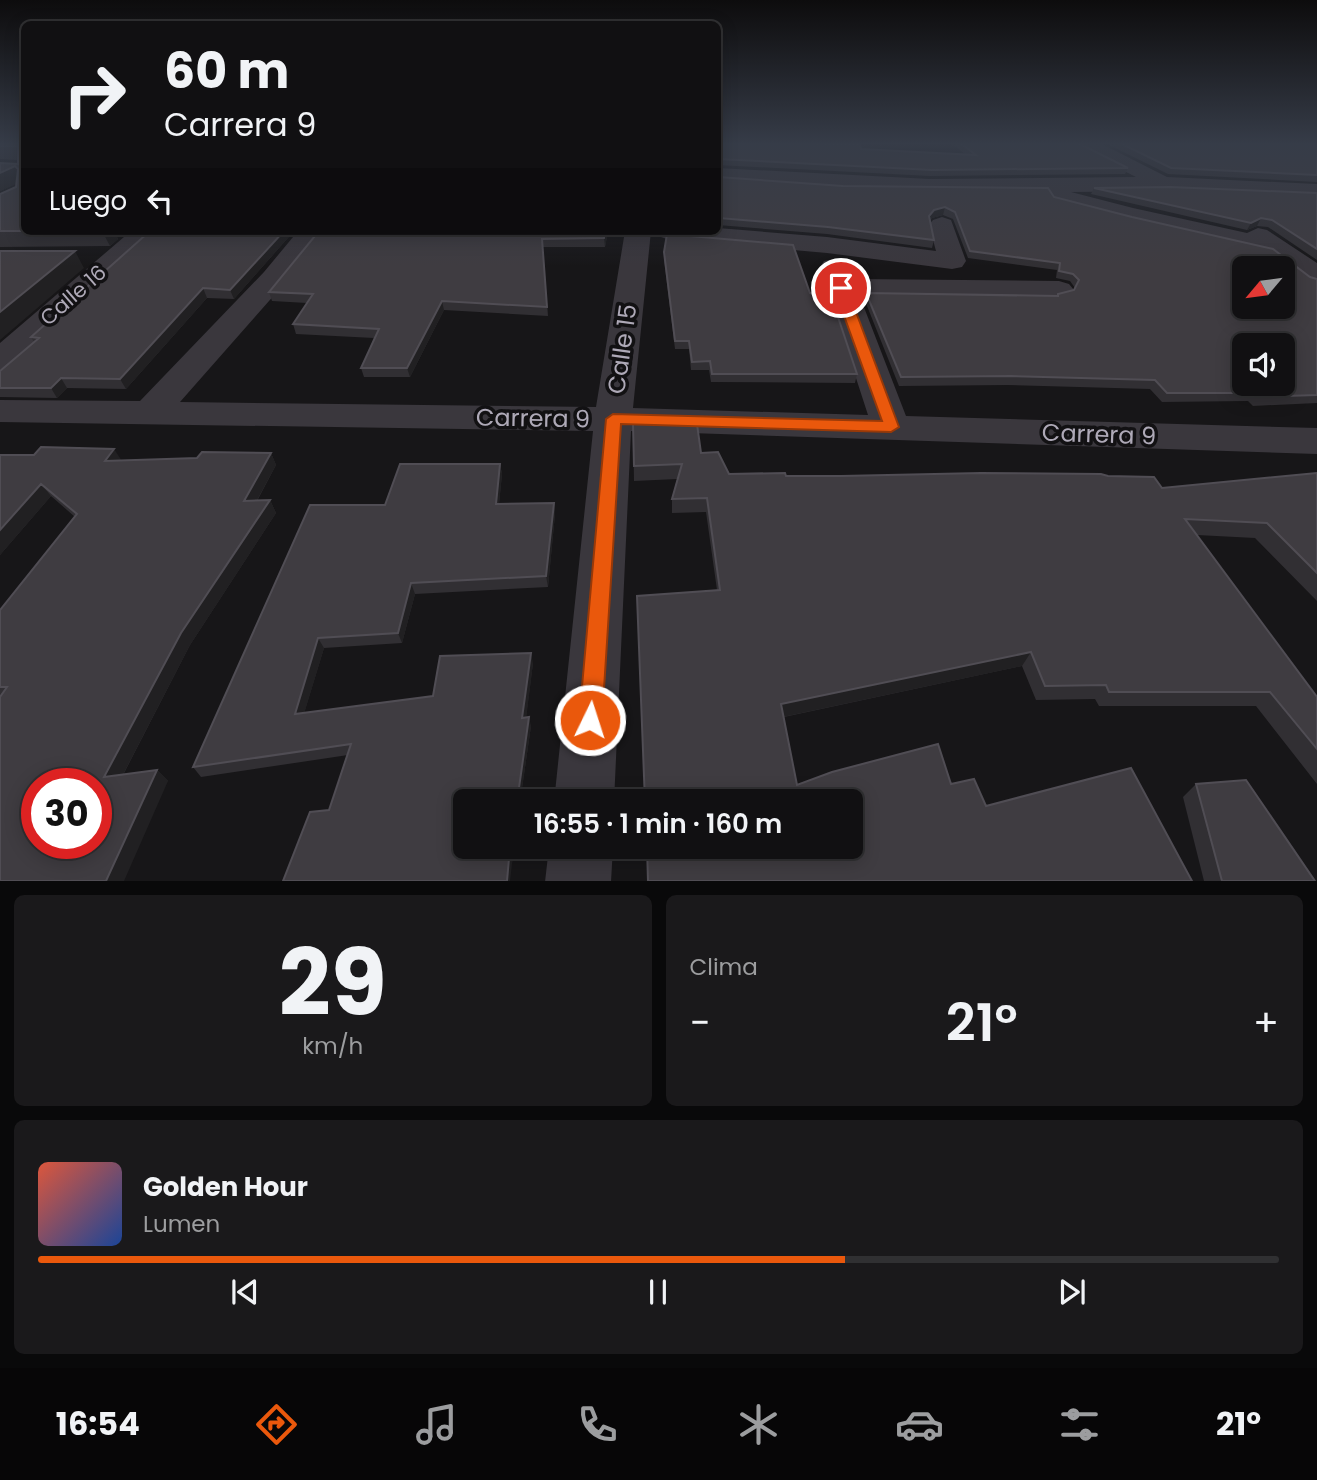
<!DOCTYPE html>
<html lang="es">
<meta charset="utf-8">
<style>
:root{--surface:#111012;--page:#1a191b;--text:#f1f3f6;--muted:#9c9d9f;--line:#303032;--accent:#ea580c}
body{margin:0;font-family:Poppins,sans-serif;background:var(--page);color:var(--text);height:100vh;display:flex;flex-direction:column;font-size:26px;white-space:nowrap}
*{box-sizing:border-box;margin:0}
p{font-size:23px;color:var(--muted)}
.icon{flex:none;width:38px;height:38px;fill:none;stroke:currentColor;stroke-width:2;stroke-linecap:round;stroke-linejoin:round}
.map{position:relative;height:881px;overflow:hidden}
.panel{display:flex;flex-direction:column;gap:14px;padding:14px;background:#09090a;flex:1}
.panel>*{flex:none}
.hud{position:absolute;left:21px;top:21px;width:700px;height:214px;border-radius:10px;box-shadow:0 4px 18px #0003,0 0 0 2px var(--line);background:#111012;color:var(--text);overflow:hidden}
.needle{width:46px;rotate:241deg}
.buttons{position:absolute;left:1232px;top:256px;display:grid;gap:14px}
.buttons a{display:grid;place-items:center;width:63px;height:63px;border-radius:10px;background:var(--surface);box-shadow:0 4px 18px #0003,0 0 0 2px var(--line);font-size:35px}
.speed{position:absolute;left:21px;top:768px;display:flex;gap:14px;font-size:35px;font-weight:700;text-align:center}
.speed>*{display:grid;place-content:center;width:91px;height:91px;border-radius:50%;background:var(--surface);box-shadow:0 4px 18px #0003,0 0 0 2px var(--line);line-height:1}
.speed .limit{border:10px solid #d22;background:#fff;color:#111}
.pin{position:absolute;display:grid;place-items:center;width:60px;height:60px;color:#fff;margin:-30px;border:4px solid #fff;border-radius:50%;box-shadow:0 2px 7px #0007}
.me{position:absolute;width:77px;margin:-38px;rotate:4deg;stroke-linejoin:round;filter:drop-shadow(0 0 5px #0008)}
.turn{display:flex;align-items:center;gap:24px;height:147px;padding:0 28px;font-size:32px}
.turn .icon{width:91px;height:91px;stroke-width:2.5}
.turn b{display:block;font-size:49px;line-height:60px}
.then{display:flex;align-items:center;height:66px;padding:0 28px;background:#0003;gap:14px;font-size:26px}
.big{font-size:52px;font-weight:600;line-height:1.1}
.panel .card{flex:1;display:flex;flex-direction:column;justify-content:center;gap:10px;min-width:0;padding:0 24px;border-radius:10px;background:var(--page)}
.panel .dial{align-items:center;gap:0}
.dial b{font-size:91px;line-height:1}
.song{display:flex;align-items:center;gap:21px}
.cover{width:84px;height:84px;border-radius:10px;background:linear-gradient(135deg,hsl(10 70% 55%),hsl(220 70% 35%))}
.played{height:7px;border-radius:4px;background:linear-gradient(90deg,var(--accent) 65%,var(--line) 65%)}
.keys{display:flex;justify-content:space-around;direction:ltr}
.heat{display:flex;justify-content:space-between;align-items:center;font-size:38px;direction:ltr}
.panel .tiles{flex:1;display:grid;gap:14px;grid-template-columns:1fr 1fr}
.card:last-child{grid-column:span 2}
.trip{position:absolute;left:453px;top:789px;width:410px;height:70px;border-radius:10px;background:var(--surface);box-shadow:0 4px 18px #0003,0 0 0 2px var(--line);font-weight:600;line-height:70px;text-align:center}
.dock{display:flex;height:112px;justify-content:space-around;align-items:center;background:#070607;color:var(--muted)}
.dock .icon{width:49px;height:49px}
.dock .on{color:var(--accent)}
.dock b{font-size:32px;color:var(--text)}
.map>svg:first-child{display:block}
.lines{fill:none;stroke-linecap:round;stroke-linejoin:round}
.minor{fill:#3a373d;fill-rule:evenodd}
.wall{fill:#312f33}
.shaded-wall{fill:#212022}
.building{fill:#3f3c41;stroke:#504d54;stroke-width:2;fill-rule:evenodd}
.route{fill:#ea580c;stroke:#983908;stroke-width:2}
.labels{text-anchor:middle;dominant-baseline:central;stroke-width:7;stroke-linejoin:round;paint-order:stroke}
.far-street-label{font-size:21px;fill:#aea9b7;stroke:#121113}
.street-label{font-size:24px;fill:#aea9b7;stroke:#121113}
</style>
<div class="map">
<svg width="1317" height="882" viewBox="0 0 1317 882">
<rect width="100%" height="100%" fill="#171618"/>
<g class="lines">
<path class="minor" d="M1074 143H1100L1167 177 1317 184V198L1167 191 1071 192 1133 208 1247 233 1258 228 1267 230 1317 263V286L1307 283 1270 254 1129 222 1052 201 1048 196 1051 192C940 193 828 192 718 182V168L930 179 1136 177 1077 147Z
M942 217 951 220 966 261 962 267 952 269 827 253 667 239 658 236 654 231H718V228L827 237 936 251 929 225 933 220Z
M131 231H160L12 367 0 370V343Z
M298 231H325L284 284 180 402 596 407 625 231H651L633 408 868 415 820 267 824 261 834 259 844 261 853 279 1059 281 1069 284 1074 290 1069 296 1059 299 860 297 906 416 1317 428V454L631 431 614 802H554L593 431 0 422V400L140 401 264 272Z
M549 847H613L611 882H545Z"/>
</g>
<path class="wall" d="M0 143H24V231H117L115 233 118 239 110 246 0 247V194L16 187 17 183 0 191V163L18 164V160L0 159Z
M718 143 861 149 966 155 951 143H1078L1128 168 1125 174 930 176 718 165Z
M1105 143H1317V182L1168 174Z
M718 177 843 186 1054 197 1317 279V403L1253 406 1248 401 1162 402 1150 389 1008 385 899 386 865 301 866 293 1057 296 1058 294 1074 290 1075 288 1070 281 1056 278 1057 270 968 258 953 219 943 215 932 218 930 220 934 240 932 248 827 234 718 225Z
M1094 188 1317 193V260L1268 227 1257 226 1247 230 1091 194Z
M294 231 234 299 207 298 126 389 67 388 57 398 0 397V371L34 342 31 337Z
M319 231H608L605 247H543L548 316 444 310 410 377H364L361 368 374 338 296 334 293 324 307 303 272 301 269 292Z
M664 252 810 293 857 374 855 383 711 382 709 370H691L689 349H675L664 259Z
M633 424 701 453 729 474 841 476H1108L1162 488 1317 473V601L1255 538 1197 535 1317 697V784L1256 706H1099L1095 699 1036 700 1022 666 784 717 797 785 951 784 986 806 1192 881 645 802 717 590 706 512 672 513V499L677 479 634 481Z
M271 453 276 465 257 501 270 500 276 513 190 645 123 775 157 770 168 781 0 881V610L75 517 51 496 0 555V455L121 460 197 458Z
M500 464 502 474 499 504 554 503 555 514 548 587 415 594 402 643 324 648 304 713 433 696 533 663 526 717 531 726 520 802H466V847H514L512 863 329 810 348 755 201 777 193 767 385 505Z
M1196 784 1315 881H1204L1183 797Z"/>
<path class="shaded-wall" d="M15 166 23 181 0 191V173Z
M945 207 943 215 932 218 927 223 929 216 934 210Z
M1261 218 1257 226 1247 230 1251 223Z
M102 231H117L115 233 118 239 110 246Z
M284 231H294L234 299 230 290Z
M605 231H608L605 247 604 238Z
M75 251 84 268 0 340V312Z
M203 288 207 298 126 389 120 379Z
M442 301 444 310 410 377 407 368Z
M61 378 67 388 57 398 51 388Z
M114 449 122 461H105Z
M271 453 276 465 250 513 244 501Z
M500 464 502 474 498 514 496 504Z
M41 484 51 496 0 555V530Z
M270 500 276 513 190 645 116 788 104 777 181 633Z
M554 503 555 514 548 587 546 576Z
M411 583 415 594 402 643 398 633Z
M318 638 324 648 301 724 295 714Z
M1031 652 1022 666 778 718 781 704Z
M531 653 533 663 525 728 522 718Z
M529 717 531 726 520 802H517Z
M157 770 168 781 124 881H106Z
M510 847H514L510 881H507Z"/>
<path class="building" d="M0 143H24V231H0V194L16 187 18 169 15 166 0 173V163L18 164V146H0Z
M718 143H811L860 145 861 149 976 155 960 143H1078L1128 168 932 170 718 159V160Z
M1120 143H1317V175L1171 168Z
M718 177 843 186 1048 188 1054 197 1132 217 1273 249 1310 277 1317 279V395L1259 397 1254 393H1167L1155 380 1011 376 901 377 866 293 1058 296V294L1074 290 1079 280 1073 274 1059 271 1060 263 970 251 955 212 945 207 934 210 929 216 934 240 828 227 719 218 718 219ZM1244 268H1283V306H1244ZM1244 345H1283V383H1244Z
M1170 187 1317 193V249L1272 220 1261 218 1251 223 1094 188Z
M150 231H284L230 290 203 288 120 379 61 378 51 388H0V371L39 338 31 337Z
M319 231H605L604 238 542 239 547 307 442 301 407 368H361L379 329 293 324 313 294 269 292Z
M667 234 793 245 810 293H830L857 374H712L710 361 692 362 689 341H675L664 252Z
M0 251H75L0 312Z
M633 424H697L701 453 718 452 729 474 785 473 786 476H841L981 473 1101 474 1108 476 1154 477 1162 488 1317 473V573L1267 523 1185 519 1317 697V749L1270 692H1109L1106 685 1045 686 1031 652 781 704 797 785 832 772 938 744 951 784 974 779 986 806 1131 768 1192 881H648L647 847H850V802H645L637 596 720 590 707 498 672 499 682 464 634 466Z
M41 447 114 449 105 461 197 458 202 452 271 453 244 501 270 500 181 633 104 777 157 770 106 881H0V697L7 687H0V610L77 514 41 484 0 530V455H34ZM37 784H96V844H37Z
M400 464H500L496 504 554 503 546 576 411 583 398 633 318 638 295 714 433 696 440 656 531 653 522 718 529 717 517 802H466V847H510L507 881H283L310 812 329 810 351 744 193 767 310 505H385Z
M1246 780 1315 881H1222L1196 784Z"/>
<linearGradient id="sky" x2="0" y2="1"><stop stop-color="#0d0c0d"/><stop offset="0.54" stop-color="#363c48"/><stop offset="1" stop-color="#363c48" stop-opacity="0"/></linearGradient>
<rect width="1317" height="266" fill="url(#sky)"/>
<path class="route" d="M841 285 847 288 899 427 891 432 621 424 602 720 599 727 590 730 582 727 579 720 606 419 613 414 882 421 834 288Z"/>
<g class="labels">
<g class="far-street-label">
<text transform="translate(73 295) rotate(-41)">Calle 16</text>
</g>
<g class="street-label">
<text transform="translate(622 349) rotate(-82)">Calle 15</text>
<text transform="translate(533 418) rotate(1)">Carrera 9</text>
<text transform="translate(1099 434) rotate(2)">Carrera 9</text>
</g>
</g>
</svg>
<div class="buttons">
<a><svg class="needle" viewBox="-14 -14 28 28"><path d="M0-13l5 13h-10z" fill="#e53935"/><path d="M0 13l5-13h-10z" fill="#9c9d9f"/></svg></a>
<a><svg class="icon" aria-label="sound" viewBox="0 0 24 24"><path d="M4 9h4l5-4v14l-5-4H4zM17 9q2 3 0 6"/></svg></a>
</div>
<div class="speed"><div class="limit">30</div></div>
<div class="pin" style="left:841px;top:288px;background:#d93025"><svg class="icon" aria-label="arrive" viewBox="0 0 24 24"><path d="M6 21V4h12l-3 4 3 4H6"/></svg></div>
<svg class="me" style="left:590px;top:720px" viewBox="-20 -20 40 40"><circle r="17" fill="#ea580c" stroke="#fff" stroke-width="3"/><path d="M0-11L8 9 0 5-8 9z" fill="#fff"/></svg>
<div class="trip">16:55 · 1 min · 160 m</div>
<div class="hud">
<div class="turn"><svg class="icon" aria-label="right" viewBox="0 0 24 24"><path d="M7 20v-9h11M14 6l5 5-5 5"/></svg><div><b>60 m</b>Carrera 9</div></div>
<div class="then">Luego<svg class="icon" aria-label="left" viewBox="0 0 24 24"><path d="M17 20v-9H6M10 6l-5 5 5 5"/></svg></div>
</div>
</div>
<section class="panel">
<div class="tiles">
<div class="card dial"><b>29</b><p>km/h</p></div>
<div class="card"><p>Clima</p>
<div class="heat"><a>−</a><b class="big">21°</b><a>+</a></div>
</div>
<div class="card">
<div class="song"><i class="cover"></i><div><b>Golden Hour</b><p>Lumen</p></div></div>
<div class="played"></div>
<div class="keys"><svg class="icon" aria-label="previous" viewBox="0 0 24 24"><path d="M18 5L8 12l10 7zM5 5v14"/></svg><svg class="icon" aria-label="pause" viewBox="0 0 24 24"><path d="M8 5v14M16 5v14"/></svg><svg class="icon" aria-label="next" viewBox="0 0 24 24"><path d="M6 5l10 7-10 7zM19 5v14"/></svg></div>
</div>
</div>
</section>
<nav class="dock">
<b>16:54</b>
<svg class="icon on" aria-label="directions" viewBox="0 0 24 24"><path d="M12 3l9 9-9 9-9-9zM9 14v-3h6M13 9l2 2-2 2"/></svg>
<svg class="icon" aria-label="music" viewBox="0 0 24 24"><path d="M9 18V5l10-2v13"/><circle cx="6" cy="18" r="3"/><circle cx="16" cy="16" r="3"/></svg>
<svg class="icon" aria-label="phone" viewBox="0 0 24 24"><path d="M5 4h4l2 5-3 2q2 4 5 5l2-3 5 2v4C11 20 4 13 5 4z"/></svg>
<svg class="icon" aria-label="climate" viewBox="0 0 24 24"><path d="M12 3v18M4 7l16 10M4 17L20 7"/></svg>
<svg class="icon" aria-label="car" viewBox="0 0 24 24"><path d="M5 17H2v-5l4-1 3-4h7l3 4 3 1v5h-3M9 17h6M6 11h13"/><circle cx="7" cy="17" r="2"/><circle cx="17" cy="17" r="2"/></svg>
<svg class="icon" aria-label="filters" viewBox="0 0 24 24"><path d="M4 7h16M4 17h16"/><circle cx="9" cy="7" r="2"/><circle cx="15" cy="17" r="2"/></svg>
<b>21°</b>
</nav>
